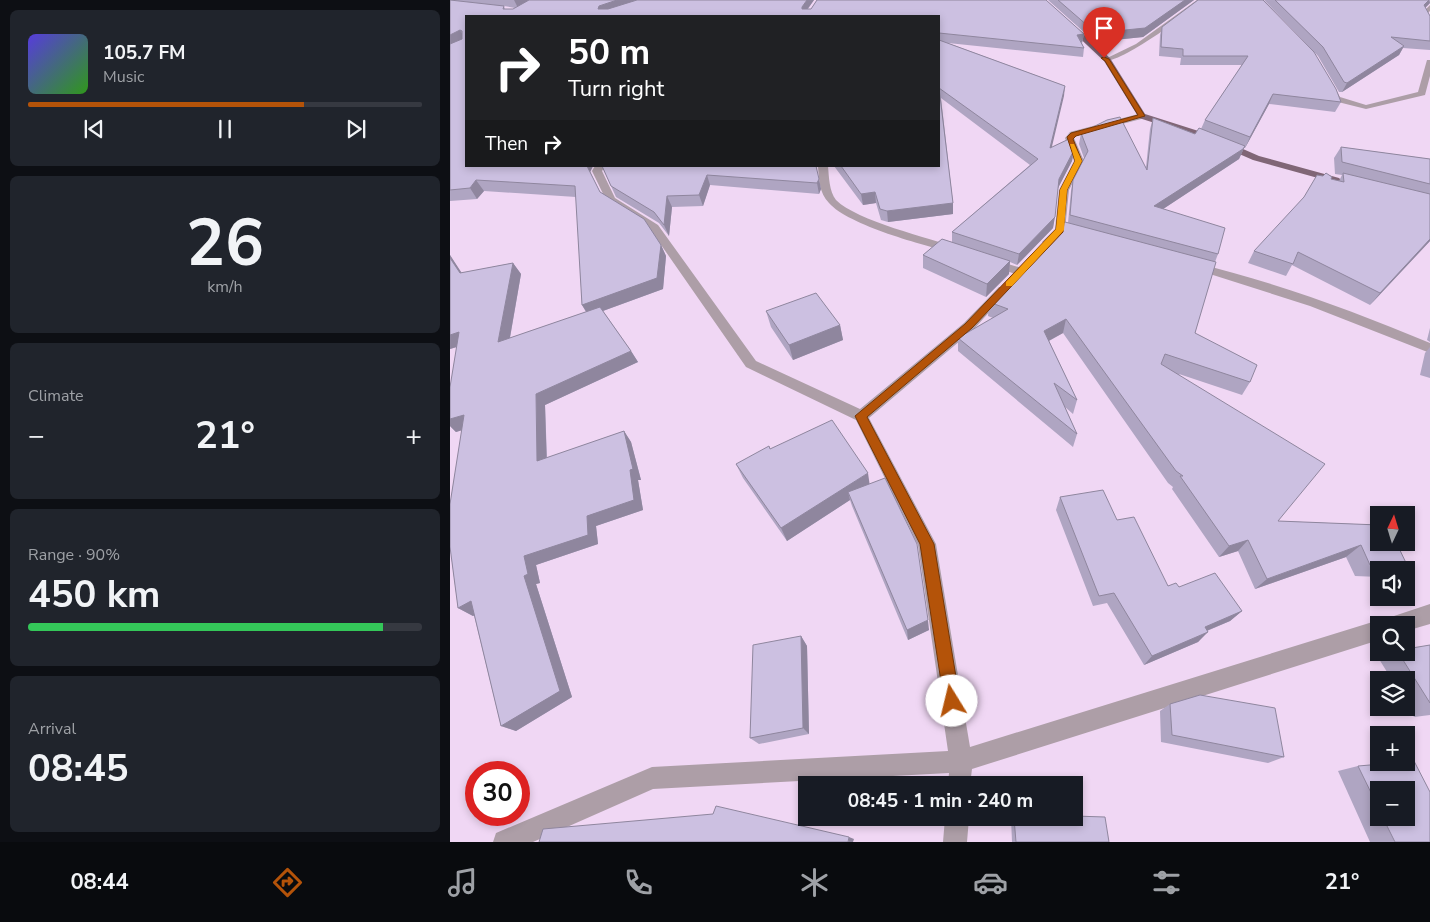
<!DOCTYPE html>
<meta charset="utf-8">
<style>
:root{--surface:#171b24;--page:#20242c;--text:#f1f3f6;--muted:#9ea1a6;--line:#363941;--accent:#b45309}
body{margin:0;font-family:"Nunito Sans",sans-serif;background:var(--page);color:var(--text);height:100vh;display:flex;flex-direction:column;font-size:19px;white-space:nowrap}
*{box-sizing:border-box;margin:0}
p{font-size:16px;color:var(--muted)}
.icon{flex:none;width:28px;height:28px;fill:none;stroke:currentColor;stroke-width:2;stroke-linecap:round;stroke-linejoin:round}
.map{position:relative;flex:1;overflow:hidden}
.drawer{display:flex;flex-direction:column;gap:10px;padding:10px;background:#0d0f14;width:450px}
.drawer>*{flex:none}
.top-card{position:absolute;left:15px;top:15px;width:475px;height:152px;border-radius:0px;box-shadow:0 2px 8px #0003;background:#202124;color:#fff;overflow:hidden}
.needle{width:32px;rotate:4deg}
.controls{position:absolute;left:920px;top:506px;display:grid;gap:10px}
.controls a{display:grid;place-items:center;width:45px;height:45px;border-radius:0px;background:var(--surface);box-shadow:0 2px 8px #0003;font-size:25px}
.speed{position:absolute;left:15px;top:761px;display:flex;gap:10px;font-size:25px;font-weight:700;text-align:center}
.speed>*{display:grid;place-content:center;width:65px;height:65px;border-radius:50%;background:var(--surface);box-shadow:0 2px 8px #0003;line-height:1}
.speed .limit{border:8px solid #d22;background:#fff;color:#111}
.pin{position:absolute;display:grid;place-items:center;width:42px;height:42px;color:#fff;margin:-51px -21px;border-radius:50% 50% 50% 0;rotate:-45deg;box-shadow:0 0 5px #0007}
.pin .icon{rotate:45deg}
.me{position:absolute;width:55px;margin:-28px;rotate:351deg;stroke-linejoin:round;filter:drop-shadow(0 0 4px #0008)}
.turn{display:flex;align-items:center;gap:18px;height:105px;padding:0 20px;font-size:22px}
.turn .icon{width:65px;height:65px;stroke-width:2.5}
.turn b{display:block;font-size:35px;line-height:42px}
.then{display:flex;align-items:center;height:48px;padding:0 20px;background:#0003;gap:10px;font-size:19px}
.big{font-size:38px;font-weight:700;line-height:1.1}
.drawer .widget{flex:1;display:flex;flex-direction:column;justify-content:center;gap:8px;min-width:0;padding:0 18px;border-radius:8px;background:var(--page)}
.drawer .dial{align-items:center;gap:0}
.dial b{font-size:65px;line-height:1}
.song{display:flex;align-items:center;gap:15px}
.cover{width:60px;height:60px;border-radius:8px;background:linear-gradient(135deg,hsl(250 70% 55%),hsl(110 70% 35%))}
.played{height:5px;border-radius:2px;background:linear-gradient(90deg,var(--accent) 70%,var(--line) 70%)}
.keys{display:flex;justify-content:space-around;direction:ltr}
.heat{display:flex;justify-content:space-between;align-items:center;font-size:28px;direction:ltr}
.charge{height:8px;border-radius:4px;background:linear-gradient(90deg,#34c759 90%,var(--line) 0)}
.trip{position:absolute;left:348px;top:776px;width:285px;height:50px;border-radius:0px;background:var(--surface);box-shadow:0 2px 8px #0003;font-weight:700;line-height:50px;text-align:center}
.tabs{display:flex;height:80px;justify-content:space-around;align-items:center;background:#090b0e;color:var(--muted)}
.tabs .icon{width:35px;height:35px}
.tabs .current{color:var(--accent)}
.tabs b{font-size:22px;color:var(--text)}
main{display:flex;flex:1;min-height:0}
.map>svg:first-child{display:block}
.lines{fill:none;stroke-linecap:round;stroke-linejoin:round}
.minor{fill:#ad9ea7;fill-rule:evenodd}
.major{fill:#806676;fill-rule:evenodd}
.wall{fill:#afa5c2;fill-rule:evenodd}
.shaded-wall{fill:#8f869e}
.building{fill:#ccc0e1;stroke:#8f869e}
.route{fill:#b45309;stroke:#753606}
.slow{fill:#f59e0b}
</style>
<main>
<section class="drawer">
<div class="widget">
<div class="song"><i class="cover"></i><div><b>105.7 FM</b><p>Music</p></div></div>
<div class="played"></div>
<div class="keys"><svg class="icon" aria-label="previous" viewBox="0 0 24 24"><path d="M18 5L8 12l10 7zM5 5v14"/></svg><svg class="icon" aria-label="pause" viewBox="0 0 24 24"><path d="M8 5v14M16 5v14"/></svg><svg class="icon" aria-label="next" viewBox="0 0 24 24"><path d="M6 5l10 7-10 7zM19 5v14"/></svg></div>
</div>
<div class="widget dial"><b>26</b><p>km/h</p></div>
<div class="widget"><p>Climate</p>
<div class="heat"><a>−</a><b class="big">21°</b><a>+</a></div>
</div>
<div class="widget"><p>Range · 90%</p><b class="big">450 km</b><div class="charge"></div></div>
<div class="widget"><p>Arrival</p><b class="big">08:45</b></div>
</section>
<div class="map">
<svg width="980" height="842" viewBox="0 0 980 842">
<rect width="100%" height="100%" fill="#f0d7f4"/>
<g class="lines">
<path class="minor" d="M747 0H754C742 11 665 68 653 60L686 44Z
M980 5V11L977 14 980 19V27L978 26 971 14Z
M977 60H980V76L975 95 916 109 884 101 875 85 882 83 890 97 916 105 968 92Z
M692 113 695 114V118L626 136 624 138 634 161 619 190 615 230 602 244H594L592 242 605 229 609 190 624 161 615 138 620 132Z
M145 166H155L152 171 165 198 208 225 306 361 410 409 514 323 549 287H557L559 290 524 329 419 418 486 544 520 747 929 620 936 623 938 618 980 604V624L956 631V625H929V640L522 769 520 785H498L499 773 203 789 83 842H43L46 833 202 767 498 751 468 545 406 420 296 367 200 229 157 202 142 171Z
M368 166H378C379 177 379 191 386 200 407 221 479 238 509 248L511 250 505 253C475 246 398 225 379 203 369 193 369 179 368 166Z
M541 259 575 269 577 272 571 276 537 264 535 262 537 260Z
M745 263C825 282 904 311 980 343V353L860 306 741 268 739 266Z
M495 818H519L517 842H493Z"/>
<path class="major" d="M589 0H595L660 58 695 114 761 135 809 156 889 178 891 180 886 183 803 160 755 139 689 118 654 61Z"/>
</g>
<path class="wall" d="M0 0H364L358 9H361L367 0H596L634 34 632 43 634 48 633 57 498 43 615 86 601 148 619 139 624 150 622 161 608 188 603 228 567 265 560 262 559 274 536 297 473 268V255L492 239 502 242V232L580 165 491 98 503 203V214L438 222 431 220 426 203 413 205 384 166H489V16H16V166H143L140 172 150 192 194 219 211 245 216 256 213 289 153 311 181 351 188 362 95 405 97 458 174 431 181 442 191 480H188L193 510 146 526 148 544 86 565 90 583 86 584 122 697 66 731 51 726 24 615 23 616 8 608 0 547V504L12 430 6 432 0 426V387L7 347 0 349V255L11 273 63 263 71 274 60 338 136 312 132 305 126 197 34 191 27 199 0 201ZM54 6 65 8 63 9H55Z
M598 0H744L693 37 645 42Z
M748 0 891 102 885 112 819 104 795 148H794L789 159 713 209 768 254 765 262 745 333 800 382 792 395 729 374 828 521 929 525 958 567 953 570H929V577L905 576 896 557 805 589 788 551 769 557 722 489 723 487 718 483 613 333 599 341 627 400 623 414 615 407 627 434 623 447 508 351V338L543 318 538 316 539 302 618 223 621 191 623 180 634 158 629 144 631 133 696 167 700 129 703 118 745 134 751 129 755 120 792 65H730L731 58 709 56 710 35 712 27Z
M814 0H980V3L975 8 980 16V50L953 48 949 55 892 92H889L868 56Z
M891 147 980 159V241L920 305 842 265 836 276 798 263 804 251 881 179 889 181 892 175 885 174 884 158Z
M152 166H366L371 189 369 194 260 185 253 206 222 207 219 236 209 223 166 197Z
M316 311 390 325 393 340 343 360 321 327Z
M980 328V342L977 340Z
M980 347V378L970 375 975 353Z
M286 464 420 484 479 630 458 640 402 506 400 500 337 541 293 478Z
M610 497 667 520 718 586 729 587 792 611 780 621 757 631 748 642 694 665 657 603 643 606 606 510Z
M351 636 357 646 359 734 309 744 300 738Z
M980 645V715L964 717 956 704V680H942L929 659 943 652H956Z
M720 704 834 757 818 763 711 742 710 711Z
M908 766 980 842H920L888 771ZM929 790 956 818H929Z
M561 818H624L659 842H562Z"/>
<path class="shaded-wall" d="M64 0H82L68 8Z
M167 0H194L152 14 148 9 149 6Z
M357 0H364L353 15 352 7Z
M735 0H744L693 37 645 42 646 33Z
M979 0 980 3 969 14 974 5Z
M10 30 15 39 0 47V35Z
M634 34 632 43 627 35Z
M954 46 949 55 892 92 897 83Z
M615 86 614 96 599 159 600 148Z
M823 94 819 104 795 148 800 137Z
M795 146 789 159 701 217 704 206Z
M624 150 622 161 607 190 609 179Z
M137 166H143L140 172Z
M257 175 260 185 253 206 249 195Z
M369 179 371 189 369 194 367 183Z
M26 180 34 191 27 199 20 188Z
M425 192 426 203 413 205 411 194Z
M217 196 222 207 219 236 214 225Z
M503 203V214L438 222 437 211Z
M605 217 603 228 567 265 569 254Z
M980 239V241L920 305 930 293Z
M211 245 216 256 213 289 139 316 132 305Z
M0 255 19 284 10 273 0 258Z
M560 261 559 274 536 297 537 284Z
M63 263 71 274 57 354 48 342Z
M616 319 613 333 591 345 594 331Z
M390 325 393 340 343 360 339 345Z
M9 332 19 343 0 349V335Z
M181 351 188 362 95 405 97 472 87 461 86 394Z
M14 415 26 426 6 432 0 426V419Z
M174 431 181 442 191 480H188L193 510 146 526 148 544 86 565 90 583 86 584 122 697 66 731 51 726 74 576V556L137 516Z
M418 473 420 487 398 492 400 500 337 541 331 528Z
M798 540 788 551 769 557 779 546Z
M911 545 896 557 805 589 817 579Z
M21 601 35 609 23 616 8 608Z
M792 611 780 621 744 636 755 627Z
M478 620 479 630 458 640 457 630Z
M758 632 748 642 694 665 702 656Z
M351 636 357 646 359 734 353 728Z
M399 837 404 839 403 842H398Z"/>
<path class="building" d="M0 0 54 6 53 9H63L79 0H167L149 6 148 9H158L187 0H357L352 7V9H361L367 0H596L634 34 627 35 634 48 489 33V16H16V166H137L150 192 194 219 211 245 207 278 132 305 125 186 26 180 20 188 0 190V44L12 39V31L10 30 0 35Z
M608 0H735L695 28 646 33Z
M748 0H813L864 52 886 89 891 102 823 94 800 137 755 120 798 56H733V49L711 47 712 27Z
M825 0H979L974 5 980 16V41L941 37 954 46 897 83 894 82 873 47Z
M489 40 615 86 600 148 619 139 624 150 609 179 605 217 569 254 502 232 588 159 489 88 503 203 437 211 430 209 425 192 411 194 391 166H489Z
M670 117 697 170 703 118 745 134 749 128 795 146 793 149 704 206 775 228 768 254 620 215 623 180 638 151 631 133 657 120Z
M891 147 980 159V184L892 162Z
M152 166H366L369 179 367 183 257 175 249 195 217 196 214 225 204 212 161 186Z
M876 173 882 177 881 179 894 182 893 173 980 194V239L930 293 848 252 843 264 804 251 854 197 867 175 873 176Z
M615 222 766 262 745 333 807 365 800 382 715 354 711 364 875 464 828 521 929 525V542H946L958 567 920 565 911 545 817 579 798 540 779 546 730 476H733L726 471 616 319 594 331 627 400 604 383 627 434 508 338 558 309 539 302Z
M492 239 560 261 537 284 473 255Z
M0 258 10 273 63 263 48 342 150 307 181 351 86 394 87 461 174 431 183 469 180 470 184 500 137 516 138 535 74 556 78 574 74 576 110 691 51 726 21 601 8 608 0 547V504L14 415 0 419V387L9 332 0 335Z
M366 293 390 325 339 345 316 311Z
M382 420 418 473 331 528 286 464 319 446 320 449Z
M435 478 467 544 478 620 457 630 398 492Z
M653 490 667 520 684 517 718 586 726 583 729 587 765 573 792 611 755 627 758 632 702 656 664 593 649 596 610 497Z
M351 636 353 728 300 738 303 645Z
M980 645V703L948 652H956V649Z
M750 695 825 708 834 757 722 735 720 704Z
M964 761 980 792V842H945L933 818H956V790H929V809L908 766 956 762Z
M266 806 399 837 398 842H89L93 829 263 814Z
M624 816 655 817 659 842H566L564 818H624Z"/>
<path class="route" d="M654 57 659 59 695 116 626 136 623 139 632 161 617 190 613 232 522 328 417 417 484 544 510 701 507 707 502 709 496 707 494 701 470 544 405 416 515 324 606 229 610 190 625 161 617 137 621 133 688 115 655 61 651 58Z"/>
<path class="slow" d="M620 144H624L632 161 617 190 614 230 562 286H556V282L606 229 610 190 625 161Z"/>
</svg>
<div class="controls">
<a><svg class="needle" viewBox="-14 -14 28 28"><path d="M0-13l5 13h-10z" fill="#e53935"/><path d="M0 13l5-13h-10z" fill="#9ea1a6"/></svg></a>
<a><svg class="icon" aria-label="sound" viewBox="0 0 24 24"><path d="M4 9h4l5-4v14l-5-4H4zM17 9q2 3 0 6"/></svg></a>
<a><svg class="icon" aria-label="search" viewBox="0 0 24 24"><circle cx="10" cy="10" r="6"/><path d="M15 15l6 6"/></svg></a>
<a><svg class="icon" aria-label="layers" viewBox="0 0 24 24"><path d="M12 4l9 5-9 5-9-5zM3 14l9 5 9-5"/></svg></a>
<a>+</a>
<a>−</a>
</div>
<div class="speed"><div class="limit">30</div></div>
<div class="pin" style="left:654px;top:58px;background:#d93025"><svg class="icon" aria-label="arrive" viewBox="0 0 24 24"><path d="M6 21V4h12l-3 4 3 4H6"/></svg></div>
<svg class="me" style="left:502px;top:701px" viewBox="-20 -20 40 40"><circle r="19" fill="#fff"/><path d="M0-13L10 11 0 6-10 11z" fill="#b45309"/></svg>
<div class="trip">08:45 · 1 min · 240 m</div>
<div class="top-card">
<div class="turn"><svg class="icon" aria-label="right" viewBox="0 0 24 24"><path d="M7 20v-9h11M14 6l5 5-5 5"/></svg><div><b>50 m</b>Turn right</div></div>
<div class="then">Then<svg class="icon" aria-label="right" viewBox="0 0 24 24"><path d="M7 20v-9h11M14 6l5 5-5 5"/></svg></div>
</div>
</div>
</main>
<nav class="tabs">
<b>08:44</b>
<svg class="icon current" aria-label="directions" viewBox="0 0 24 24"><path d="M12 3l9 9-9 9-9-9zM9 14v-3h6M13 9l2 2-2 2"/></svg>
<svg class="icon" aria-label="music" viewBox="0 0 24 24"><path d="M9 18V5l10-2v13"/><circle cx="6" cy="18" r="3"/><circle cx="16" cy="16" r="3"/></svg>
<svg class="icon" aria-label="phone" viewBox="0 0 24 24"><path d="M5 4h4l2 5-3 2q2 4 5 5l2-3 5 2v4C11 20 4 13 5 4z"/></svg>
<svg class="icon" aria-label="climate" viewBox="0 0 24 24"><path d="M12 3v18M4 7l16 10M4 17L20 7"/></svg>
<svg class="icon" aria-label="car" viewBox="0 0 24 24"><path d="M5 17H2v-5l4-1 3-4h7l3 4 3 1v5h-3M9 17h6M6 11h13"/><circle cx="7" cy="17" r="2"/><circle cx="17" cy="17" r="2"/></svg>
<svg class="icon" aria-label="filters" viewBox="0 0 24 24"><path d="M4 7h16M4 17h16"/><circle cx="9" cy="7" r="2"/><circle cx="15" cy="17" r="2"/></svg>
<b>21°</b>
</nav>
